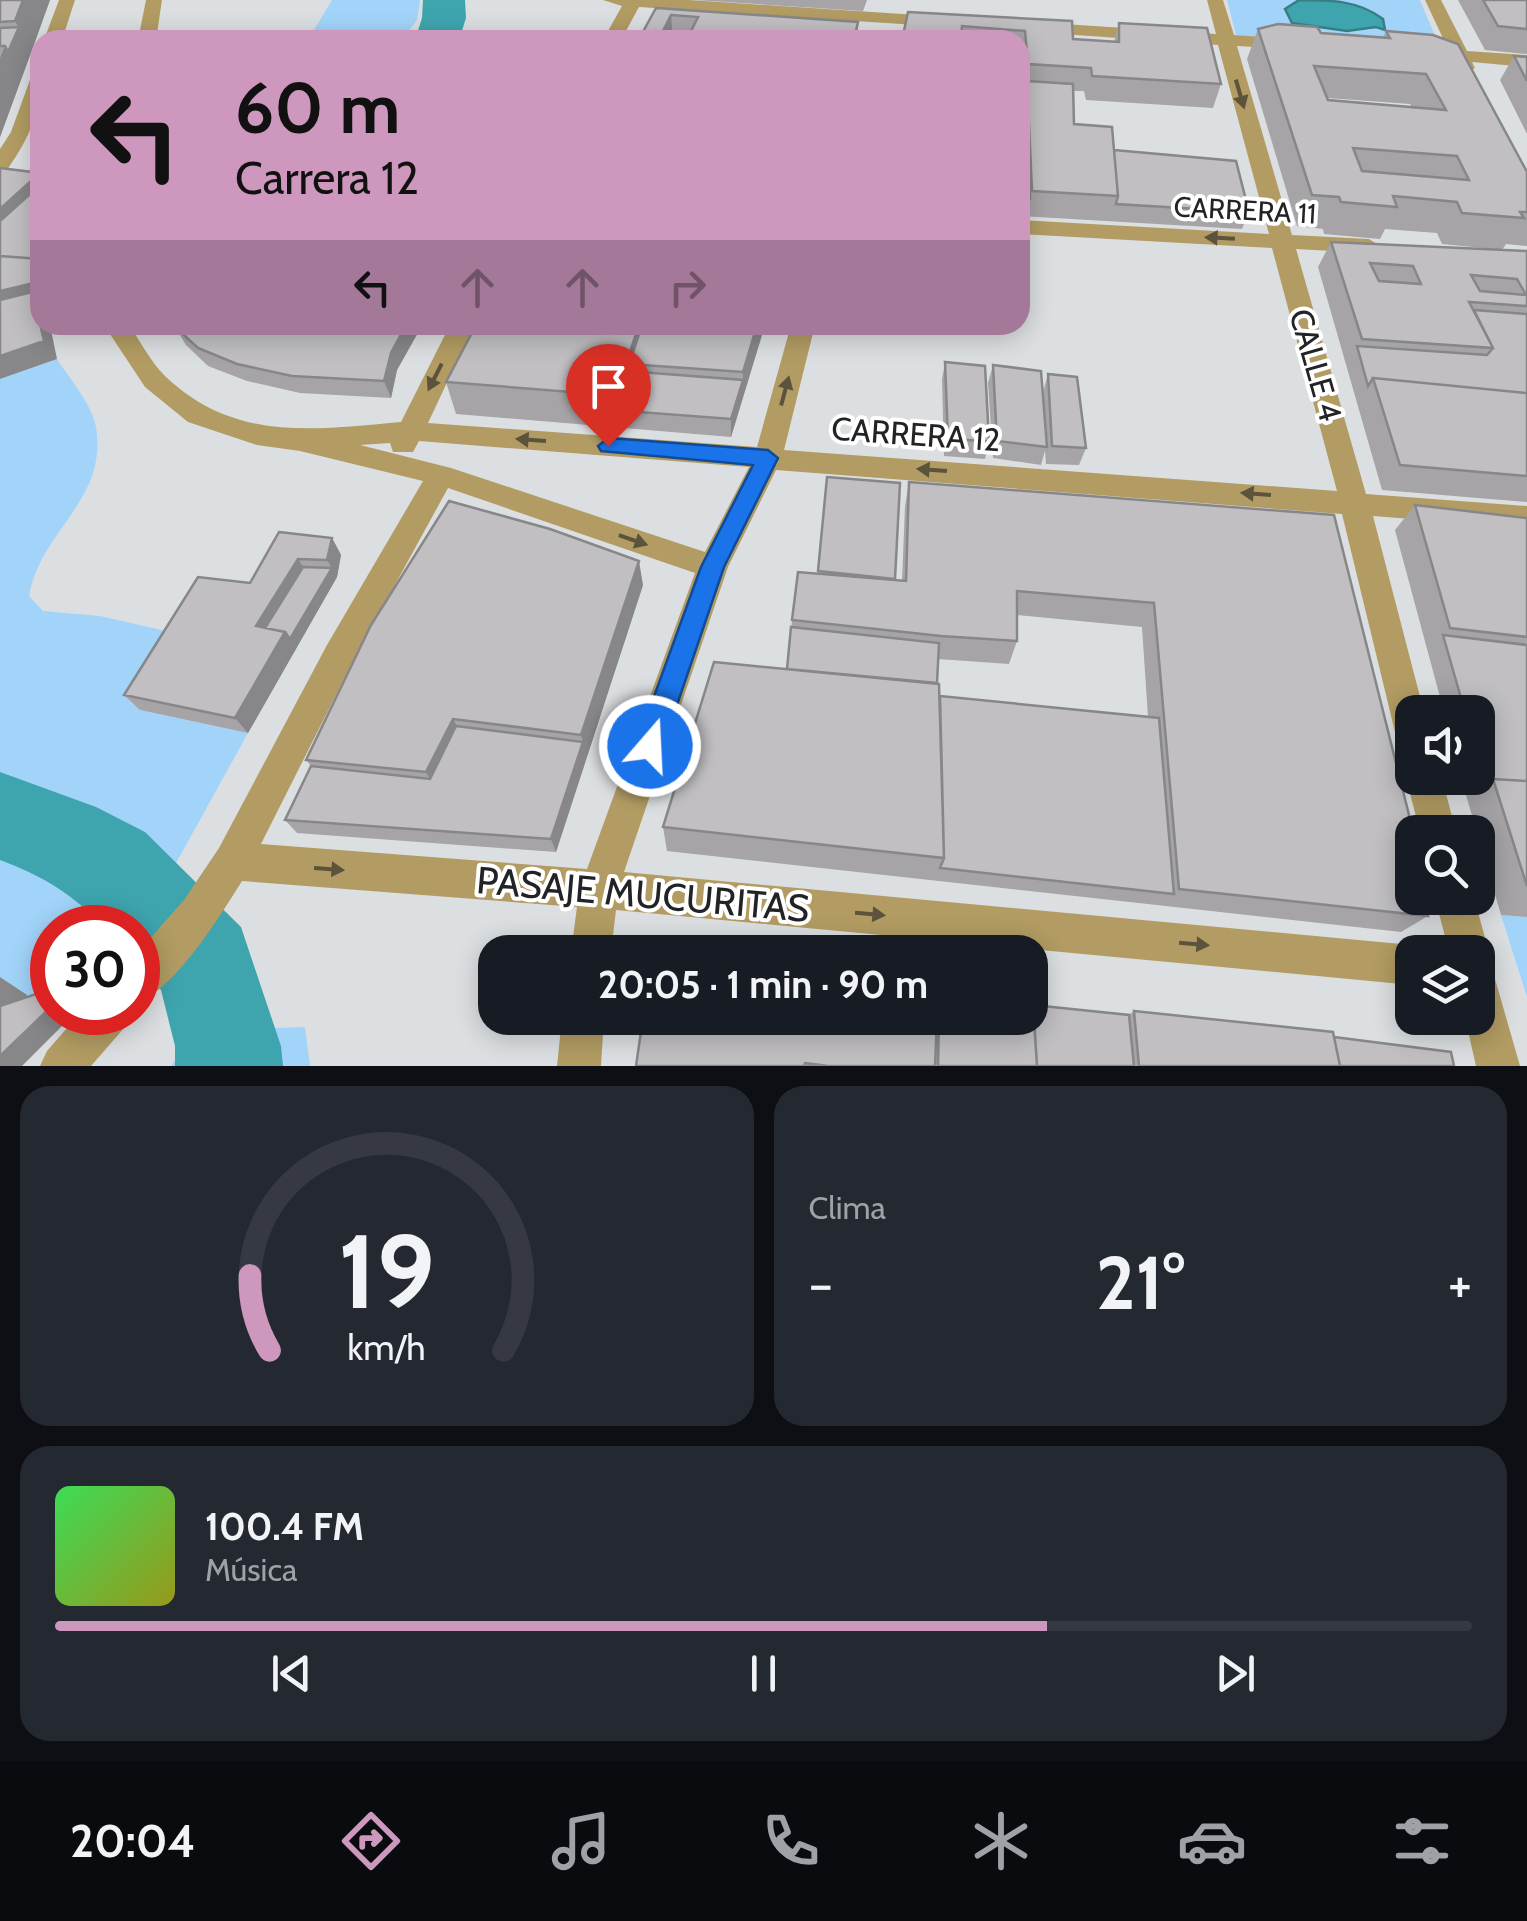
<!DOCTYPE html>
<html lang="es">
<meta charset="utf-8">
<style>
:root{--surface:#171b24;--page:#242831;--text:#f1f3f6;--muted:#9ea1a6;--line:#363941;--accent:#ce97be}
body{margin:0;font-family:Cabin,sans-serif;background:var(--page);color:var(--text);height:100vh;display:flex;flex-direction:column;font-size:38px;white-space:nowrap}
*{box-sizing:border-box;margin:0}
p{font-size:32px;color:var(--muted)}
.icon{flex:none;width:55px;height:55px;fill:none;stroke:currentColor;stroke-width:2;stroke-linecap:round;stroke-linejoin:round}
.map{position:relative;height:1066px;overflow:hidden}
.sheet{display:flex;flex-direction:column;gap:20px;padding:20px;background:#0d0f14;flex:1}
.sheet>*{flex:none}
.guide{position:absolute;left:30px;top:30px;width:1000px;height:305px;border-radius:30px;box-shadow:0 5px 25px #0003;background:#ce97be;color:#111;overflow:hidden}
.fabs{position:absolute;left:1395px;top:695px;display:grid;gap:20px}
.fabs a{display:grid;place-items:center;width:100px;height:100px;border-radius:20px;background:var(--surface);box-shadow:0 5px 25px #0003;font-size:50px}
.speed{position:absolute;left:30px;top:905px;display:flex;gap:20px;font-size:50px;font-weight:700;text-align:center}
.speed>*{display:grid;place-content:center;width:130px;height:130px;border-radius:50%;background:var(--surface);box-shadow:0 5px 25px #0003;line-height:1}
.speed .limit{border:15px solid #d22;background:#fff;color:#111}
.pin{position:absolute;display:grid;place-items:center;width:85px;height:85px;color:#fff;margin:-102px -42px;border-radius:50% 50% 50% 0;rotate:-45deg;box-shadow:0 0 10px #0007}
.pin .icon{rotate:45deg}
.me{position:absolute;width:110px;margin:-55px;rotate:19deg;stroke-linejoin:round;filter:drop-shadow(0 0 8px #0008)}
.turn{display:flex;align-items:center;gap:35px;height:210px;padding:0 40px;font-size:45px}
.turn .icon{width:130px;height:130px;stroke-width:2.5}
.turn b{display:block;font-size:70px;line-height:85px}
.lanes{display:flex;align-items:center;height:95px;padding:0 40px;background:#0003;justify-content:center;gap:50px;direction:ltr}
.lanes .off{opacity:.35}
.big{font-size:75px;font-weight:800;line-height:1.1}
.sheet .tile{flex:1;display:flex;flex-direction:column;justify-content:center;gap:15px;min-width:0;padding:0 35px;border-radius:30px;background:var(--page)}
.sheet .dial{align-items:center;gap:0}
.dial svg{height:260px;overflow:visible;fill:none;stroke:var(--line);stroke-width:7;stroke-linecap:round;text-anchor:middle}
.dial text{fill:var(--text);stroke:none}
.song{display:flex;align-items:center;gap:30px}
.cover{width:120px;height:120px;border-radius:15px;background:linear-gradient(135deg,hsl(130 70% 55%),hsl(60 70% 35%))}
.played{height:10px;border-radius:5px;background:linear-gradient(90deg,var(--accent) 70%,var(--line) 70%)}
.keys{display:flex;justify-content:space-around;direction:ltr}
.heat{display:flex;justify-content:space-between;align-items:center;font-size:55px;direction:ltr}
.sheet .tiles{flex:1;display:grid;gap:20px;grid-template-columns:1fr 1fr}
.tile:last-child{grid-column:span 2}
.trip{position:absolute;left:478px;top:935px;width:570px;height:100px;border-radius:30px;background:var(--surface);box-shadow:0 5px 25px #0003;font-weight:800;line-height:100px;text-align:center}
.menu{display:flex;height:160px;justify-content:space-around;align-items:center;background:#090b0e;color:var(--muted)}
.menu .icon{width:70px;height:70px}
.menu .active{color:var(--accent)}
.menu b{font-size:45px;color:var(--text)}
.map>svg:first-child{display:block}
.green{fill:#a2d4fa}
.water{fill:#3ea5af;stroke:#367e85;stroke-width:2.5}
.lines{fill:none;stroke-linecap:round;stroke-linejoin:round}
.river{fill:#3ea5af;fill-rule:evenodd}
.minor{fill:#b29c63;fill-rule:evenodd}
.wall{fill:#a6a4a7;fill-rule:evenodd}
.shaded-wall{fill:#878688}
.building{fill:#c1bfc2;stroke:#878688;stroke-width:2.5;fill-rule:evenodd}
.oneway{fill:#5c533d}
.route{fill:#1a73e8;stroke:#114b97;stroke-width:2.5}
.labels{text-anchor:middle;dominant-baseline:central;stroke-width:8;stroke-linejoin:round;paint-order:stroke}
.far-street-label{font-size:28px;fill:#222324;stroke:#fff}
.street-label{font-size:32px;fill:#222324;stroke:#fff}
.near-street-label{font-size:38px;fill:#222324;stroke:#fff}
</style>
<div class="map">
<svg width="1527" height="1066" viewBox="0 0 1527 1066">
<rect width="100%" height="100%" fill="#dcdfe1"/>
<path class="green" d="M332 0H419L420 1 417 20 402 40H308Z
M1227 0H1420L1441 50 1236 35Z
M57 359C69 378 92 404 96 427 108 501 41 529 29 596L43 611 100 616 184 635 140 710 248 733 138 932V928H52V1005L8 1021 26 995 0 977V379Z
M1501 915 1527 917V997Z
M305 1027 310 1066H171L195 1031Z"/>
<path class="water" d="M1299 0C1329 0 1358 0 1383 19L1385 30 1376 27 1347 31 1292 23 1285 9Z"/>
<g class="lines">
<path class="river" d="M423 0H465L466 18 459 40H415L422 18Z
M0 772 96 807 145 832 241 927 281 1046 283 1066H175V1046L161 990 138 964V928H104C74 894 42 876 0 860Z"/>
<path class="minor" d="M59 0H75L62 40H44Z
M146 0H162L156 40H138Z
M603 0H689L948 17 957 22 948 27 639 7 621 40H603L622 6Z
M1207 0H1223L1234 35 1292 39 1301 44 1292 49 1237 46 1292 235 1369 239 1380 246 1369 253 1296 249 1366 494 1527 506V528L1373 516 1424 712H1412V748L1400 743 1395 732 1342 514 776 470 728 567 624 872 1412 945 1427 952H1412V985L616 910 611 952H571L577 907 242 881C220 916 176 988 138 1002V952L184 900 219 848 327 645 423 481 300 451 257 445 188 422 145 387 104 325H129C140 341 151 362 165 376 234 442 314 430 401 422L450 325H474L428 423 757 447 791 325H815L784 450 1337 491 1272 248 1020 234V220L1269 234 1218 45 1033 32 1024 27 1033 22 1216 34ZM419 441 749 467 705 552 451 468 360 445 390 443 393 452H413ZM448 488 695 573 587 869 261 844 351 665Z
M1425 0H1441L1467 51 1527 55V67L1472 62 1475 68 1466 74 1459 72 1453 60 1422 57V49H1448Z
M40 71C40 114 31 135 7 170L0 172V149L11 132 31 77Z
M1411 766 1412 778H1442L1456 832H1420L1406 778Z
M1435 898H1474L1489 952 1480 967 1493 972 1520 1066H1476L1465 1018H1478V952H1449Z
M81 1012H131L125 1027 91 1066H40L47 1051Z
M562 1018H604L601 1066H557Z"/>
</g>
<path class="wall" d="M0 0H50L0 137Z
M694 0H867L863 11Z
M1458 0H1527V54L1485 50Z
M656 8 858 22 857 40H639Z
M908 12 1073 39 1114 42 1119 23 1221 84 1213 108 1086 100 1084 91H1073L1074 124 1114 150 1249 212 1242 229 1020 216V88H1023L1020 40H902Z
M1258 29 1383 38 1386 31 1527 172V246L1506 244 1502 250 1442 244 1437 233 1385 229 1380 239 1324 234 1323 229 1297 226 1247 59ZM1327 98 1410 104 1412 107 1328 100Z
M1514 56 1527 57V134L1500 80Z
M1331 242 1527 251V502L1382 490 1318 267Z
M180 325H431L430 327 422 326 397 370 391 398 300 393 247 381 208 366 186 345 175 327Z
M765 325 731 437 456 414 446 382Z
M945 362 989 441 985 459 944 456 942 379Z
M993 365 1043 392 1048 374 1086 448 1079 465 1046 464 1045 451 1041 465 993 458 988 383Z
M827 477 900 483 895 580 902 581 905 506 909 482 1334 515 1428 916 1401 932 667 851 663 827 787 669 792 620 818 574ZM1017 615 1142 627 1148 717 940 696 937 683 938 659 1009 664 1017 641Z
M1415 505 1527 518V917L1501 915 1461 778H1478V712H1444L1395 530Z
M332 538 341 555 337 577 248 733 140 710 124 695 250 583Z
M643 585 556 852 297 833 285 820 311 766 306 760Z
M1033 1005 1129 1015 1134 1011 1334 1037 1454 1066H636L643 1018H1030Z"/>
<path class="shaded-wall" d="M23 0H50L32 50 15 21Z
M671 15 673 38 662 33Z
M19 27 32 50 0 137V58L5 46Z
M40 173V213L0 250V209Z
M40 269V322L0 321V291Z
M41 325H50L57 359 0 379V356Z
M406 325H422L397 370 391 398 384 381 391 353Z
M639 325H654L629 364 628 358Z
M757 325H765L731 437V419L743 380V372Z
M611 356 616 387 599 409 596 394Z
M332 538 341 555 337 577 248 733 235 718 285 632 332 568 327 560Z
M298 559 308 575 271 635 256 626Z
M639 561 643 585 556 852 551 839 583 742 581 735Z
M453 719 464 740 438 793 426 772Z
M0 977 27 995 8 1021 0 1018Z
M45 991 52 994V1012H70L72 1016 22 1066H0V1056Z"/>
<path class="building" d="M0 0H23L15 21 0 22Z
M1483 0H1527V29L1498 26Z
M656 8 858 22 854 40 639 39ZM671 15 698 17 689 35 662 33Z
M908 12 1072 21 1073 39 1119 42V23L1207 28 1221 84 1092 76 1091 68 1028 64 1025 31 962 26 961 40H902Z
M1278 24 1317 27 1321 33 1390 38 1386 31 1433 35 1458 44 1527 172V212H1520L1524 218 1462 213 1457 202 1393 196 1397 207 1341 202 1339 197 1312 195 1258 29ZM1314 66 1426 74 1446 110 1328 100ZM1353 148 1457 156 1469 180 1362 171Z
M19 27 8 52 5 46H0V28Z
M556 35 576 36 574 40H553Z
M1514 56 1527 57V81Z
M1027 81 1073 84 1074 124 1112 127 1118 196 1032 191Z
M1020 88 1025 89 1030 199 1020 198Z
M1114 150 1236 161 1249 212 1116 204 1118 196Z
M0 168 40 173 0 209Z
M40 185V259L0 256V221Z
M1331 242 1527 251V306L1469 302 1493 348 1362 339ZM1370 263 1413 266 1421 284 1379 281ZM1471 275 1517 279 1526 295 1480 291Z
M0 256 40 259V269L34 283 0 291Z
M40 290 37 311 44 341 0 356V300Z
M1474 310 1527 314V393L1373 378 1368 386 1357 346 1487 355 1493 348Z
M180 325H406L391 353 384 381 292 376 237 364 198 348 175 327Z
M476 325H639L628 358 611 356 596 394 446 382Z
M642 325H757L743 372 629 364Z
M945 362 985 366 989 441 948 439Z
M993 365 1041 371 1047 447 997 441Z
M613 370 743 380 731 419 599 409Z
M1048 374 1077 377 1086 448 1052 446Z
M1373 378 1527 393V476L1400 465Z
M827 477 900 483 895 579 818 571Z
M909 482 1334 515 1413 831 1412 898H1424L1428 916 1179 889 1154 603 1017 591V641L941 636 792 620 798 572 906 581Z
M449 501 550 529 639 561 581 735 453 719 426 772 306 760 371 625Z
M1415 505 1527 518V637L1450 628Z
M279 532 332 538 327 560 298 559 256 626 285 632 235 718 124 695 198 577 250 583Z
M303 567 332 568 290 639 285 632 265 628Z
M791 627 939 643 937 683 787 669Z
M1443 635 1527 645V781L1493 779 1485 785 1478 758V712H1465Z
M714 662 939 684 944 858 663 827Z
M940 696 1159 718 1174 894 940 868 944 858Z
M456 726 583 742 551 839 285 820 311 766 430 779Z
M1493 779 1527 781V886Z
M45 991 51 1007 0 1056V1006Z
M1030 1000H1033L1037 1066H938L939 1018H1030Z
M1033 1005 1129 1015 1134 1066H1037Z
M1134 1011 1333 1032 1340 1066H1139Z
M643 1018H937L935 1066H828L805 1063 804 1066H636Z
M1334 1037 1451 1052 1454 1066H1340Z
M805 1063 828 1066H804Z"/>
<defs><path id="oneway-solid" d="M-6-.8H1V-3.2L6.5 0L1 3.2V.8H-6Z" transform="scale(2.5)"/></defs>
<g class="oneway">
<use href="#oneway-solid" transform="translate(1240 94) rotate(74)"/>
<use href="#oneway-solid" transform="translate(1220 238) rotate(-177)"/>
<use href="#oneway-solid" transform="translate(435 377) rotate(117)"/>
<use href="#oneway-solid" transform="translate(785 391) rotate(-75)"/>
<use href="#oneway-solid" transform="translate(531 440) rotate(-176)"/>
<use href="#oneway-solid" transform="translate(932 470) rotate(-176)"/>
<use href="#oneway-solid" transform="translate(1256 494) rotate(-176)"/>
<use href="#oneway-solid" transform="translate(633 540) rotate(19)"/>
<use href="#oneway-solid" transform="translate(329 869) rotate(4)"/>
<use href="#oneway-solid" transform="translate(870 914) rotate(5)"/>
<use href="#oneway-solid" transform="translate(1194 944) rotate(5)"/>
</g>
<path class="route" d="M608 438 768 450 778 458 724 567 663 746 659 755 650 758 640 755 636 746 701 567 753 465 601 451 598 446Z"/>
<g class="labels">
<g class="far-street-label">
<text transform="translate(1245 210) rotate(3)">CARRERA 11</text>
</g>
<g class="street-label">
<text transform="translate(1316 365) rotate(74)">CALLE 4</text>
<text transform="translate(916 434) rotate(4)">CARRERA 12</text>
</g>
<g class="near-street-label">
<text transform="translate(643 894) rotate(5)">PASAJE MUCURITAS</text>
</g>
</g>
</svg>
<div class="fabs">
<a><svg class="icon" aria-label="sound" viewBox="0 0 24 24"><path d="M4 9h4l5-4v14l-5-4H4zM17 9q2 3 0 6"/></svg></a>
<a><svg class="icon" aria-label="search" viewBox="0 0 24 24"><circle cx="10" cy="10" r="6"/><path d="M15 15l6 6"/></svg></a>
<a><svg class="icon" aria-label="layers" viewBox="0 0 24 24"><path d="M12 4l9 5-9 5-9-5zM3 14l9 5 9-5"/></svg></a>
</div>
<div class="speed"><div class="limit">30</div></div>
<div class="pin" style="left:608px;top:446px;background:#d93025"><svg class="icon" aria-label="arrive" viewBox="0 0 24 24"><path d="M6 21V4h12l-3 4 3 4H6"/></svg></div>
<svg class="me" style="left:650px;top:746px" viewBox="-20 -20 40 40"><circle r="17" fill="#1a73e8" stroke="#fff" stroke-width="3"/><path d="M0-11L8 9 0 5-8 9z" fill="#fff"/></svg>
<div class="trip">20:05 · 1 min · 90 m</div>
<div class="guide">
<div class="turn"><svg class="icon" aria-label="left" viewBox="0 0 24 24"><path d="M17 20v-9H6M10 6l-5 5 5 5"/></svg><div><b>60 m</b>Carrera 12</div></div>
<div class="lanes"><svg class="icon" aria-label="left" viewBox="0 0 24 24"><path d="M17 20v-9H6M10 6l-5 5 5 5"/></svg><svg class="icon off" aria-label="ahead" viewBox="0 0 24 24"><path d="M12 20V5M6 11l6-6 6 6"/></svg><svg class="icon off" aria-label="ahead" viewBox="0 0 24 24"><path d="M12 20V5M6 11l6-6 6 6"/></svg><svg class="icon off" aria-label="right" viewBox="0 0 24 24"><path d="M7 20v-9h11M14 6l5 5-5 5"/></svg></div>
</div>
</div>
<section class="sheet">
<div class="tiles">
<div class="tile dial"><svg viewBox="0 0 100 80">
<path d="M14 69A42 42 0 1 1 86 69"/>
<path d="M14 69A42 42 0 0 1 8 46" stroke="#ce97be"/>
<text x="50" y="56" font-size="32" font-weight="700">19</text>
<text x="50" y="72" font-size="11">km/h</text>
</svg></div>
<div class="tile"><p>Clima</p>
<div class="heat"><a>−</a><b class="big">21°</b><a>+</a></div>
</div>
<div class="tile">
<div class="song"><i class="cover"></i><div><b>100.4 FM</b><p>Música</p></div></div>
<div class="played"></div>
<div class="keys"><svg class="icon" aria-label="previous" viewBox="0 0 24 24"><path d="M18 5L8 12l10 7zM5 5v14"/></svg><svg class="icon" aria-label="pause" viewBox="0 0 24 24"><path d="M8 5v14M16 5v14"/></svg><svg class="icon" aria-label="next" viewBox="0 0 24 24"><path d="M6 5l10 7-10 7zM19 5v14"/></svg></div>
</div>
</div>
</section>
<nav class="menu">
<b>20:04</b>
<svg class="icon active" aria-label="directions" viewBox="0 0 24 24"><path d="M12 3l9 9-9 9-9-9zM9 14v-3h6M13 9l2 2-2 2"/></svg>
<svg class="icon" aria-label="music" viewBox="0 0 24 24"><path d="M9 18V5l10-2v13"/><circle cx="6" cy="18" r="3"/><circle cx="16" cy="16" r="3"/></svg>
<svg class="icon" aria-label="phone" viewBox="0 0 24 24"><path d="M5 4h4l2 5-3 2q2 4 5 5l2-3 5 2v4C11 20 4 13 5 4z"/></svg>
<svg class="icon" aria-label="climate" viewBox="0 0 24 24"><path d="M12 3v18M4 7l16 10M4 17L20 7"/></svg>
<svg class="icon" aria-label="car" viewBox="0 0 24 24"><path d="M5 17H2v-5l4-1 3-4h7l3 4 3 1v5h-3M9 17h6M6 11h13"/><circle cx="7" cy="17" r="2"/><circle cx="17" cy="17" r="2"/></svg>
<svg class="icon" aria-label="filters" viewBox="0 0 24 24"><path d="M4 7h16M4 17h16"/><circle cx="9" cy="7" r="2"/><circle cx="15" cy="17" r="2"/></svg>
</nav>
